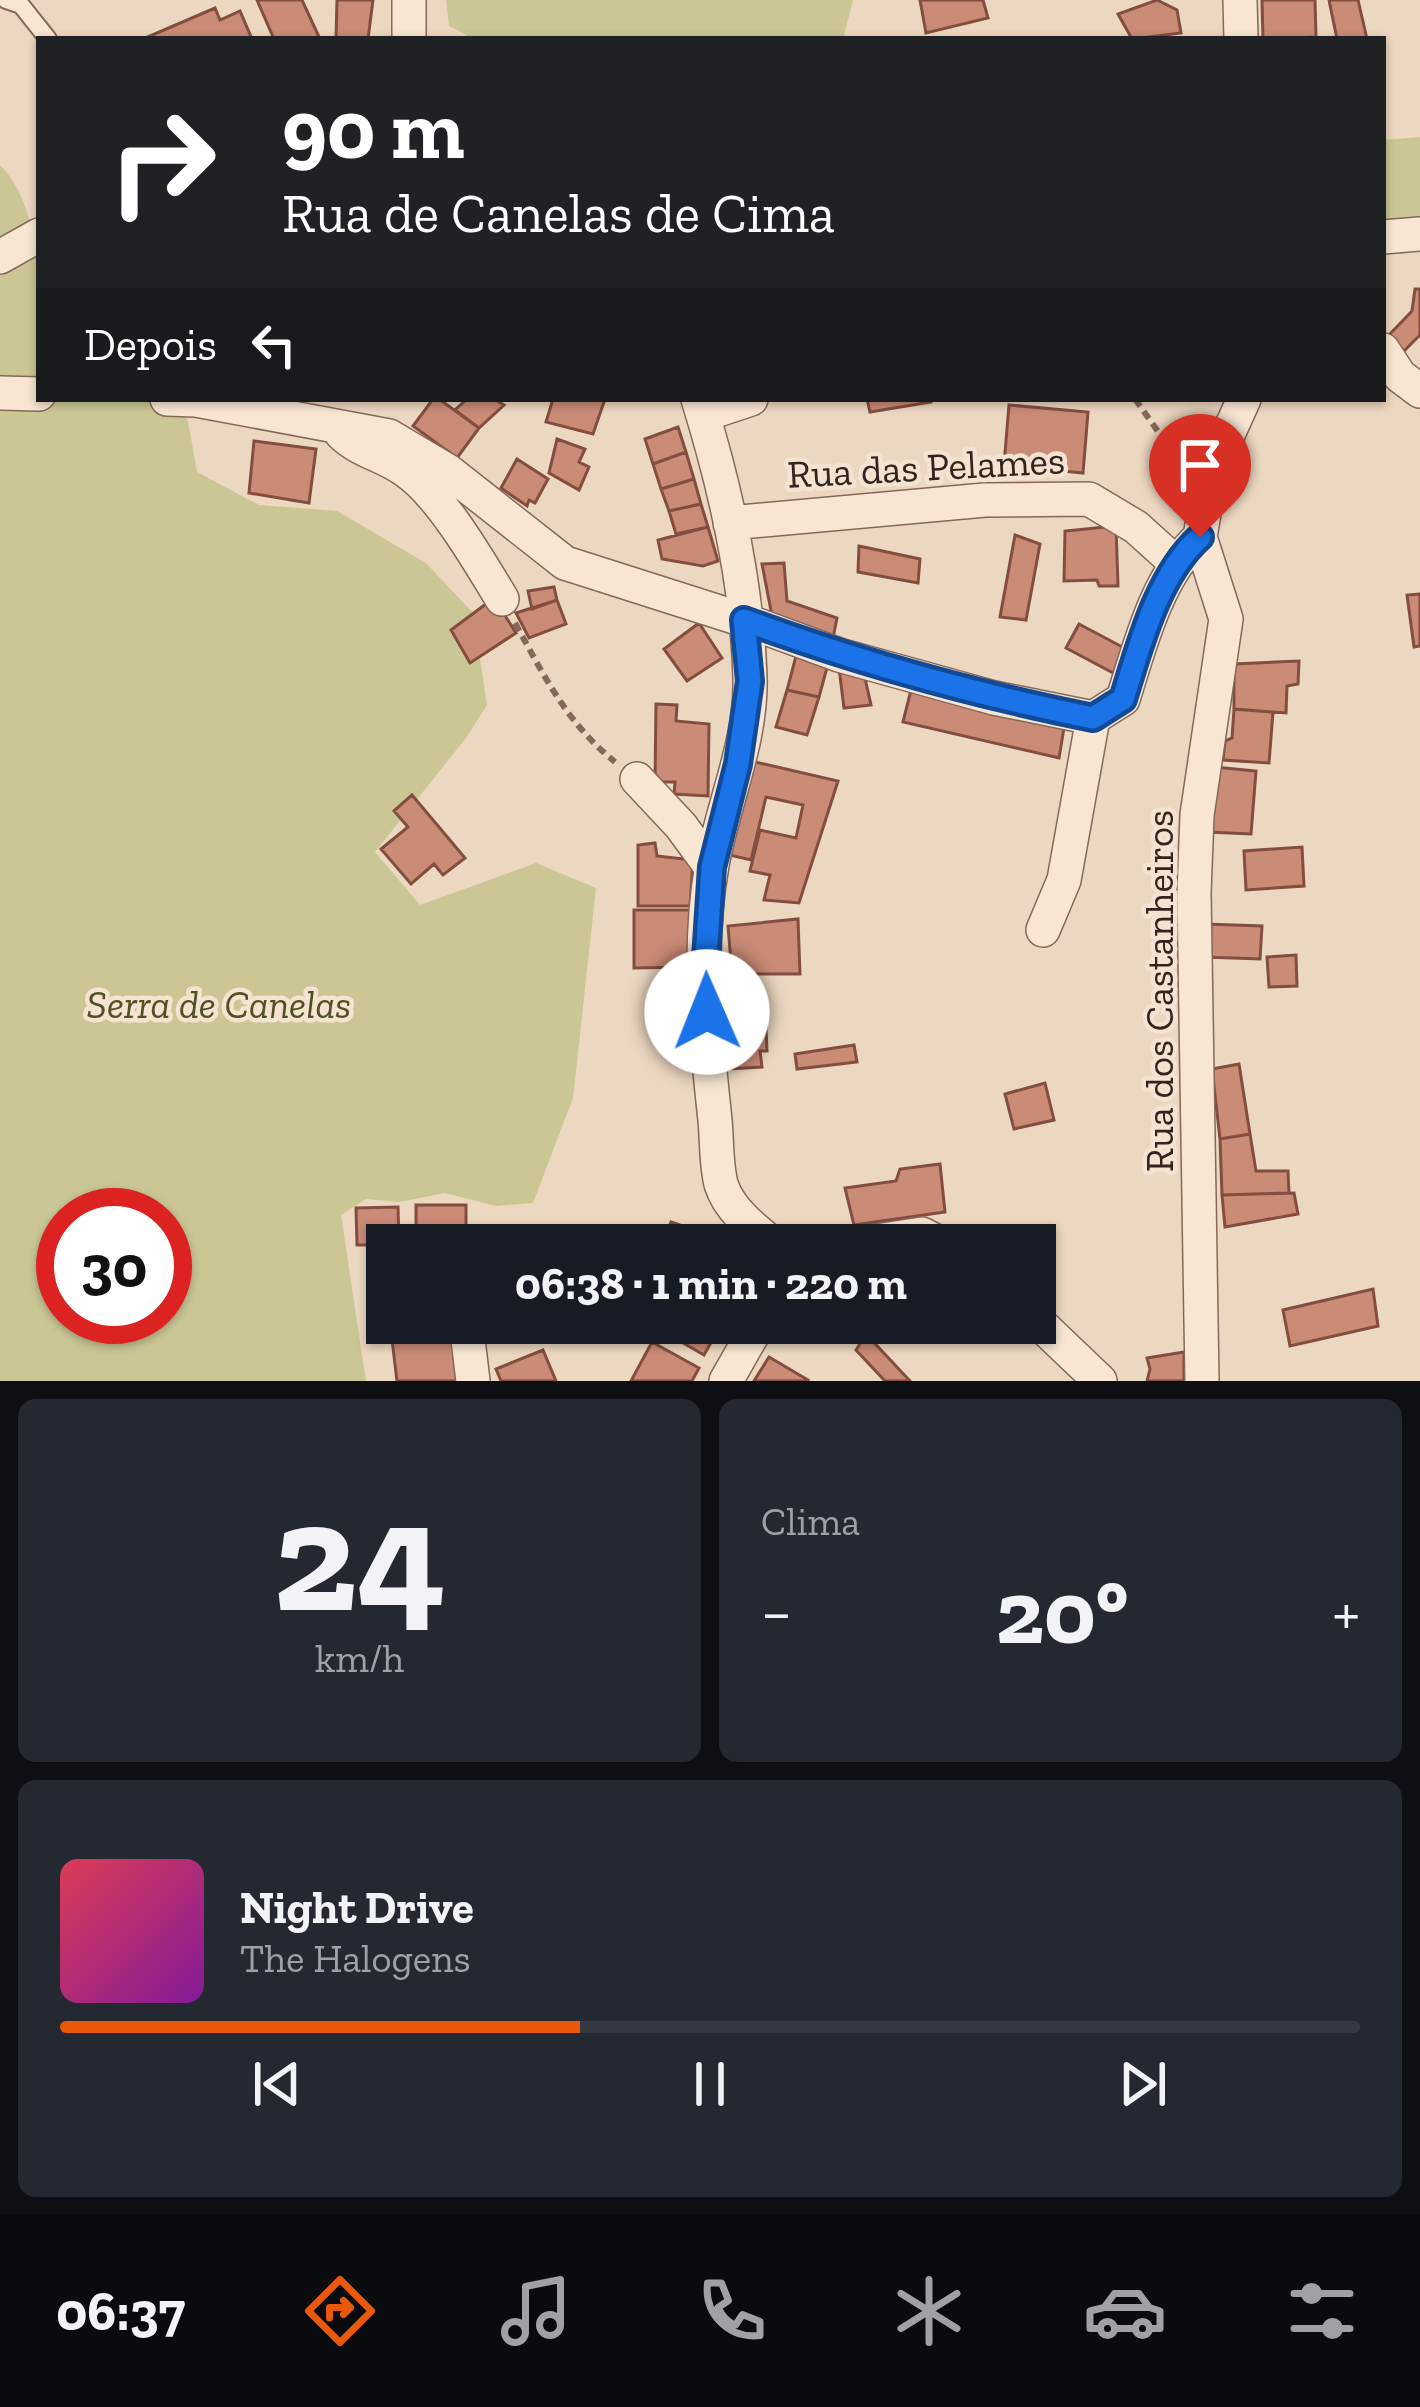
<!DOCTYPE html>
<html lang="pt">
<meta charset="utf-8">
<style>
:root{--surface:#171b24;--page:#242831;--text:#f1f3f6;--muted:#9ea1a6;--line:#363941;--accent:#ea580c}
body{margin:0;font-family:"Zilla Slab",serif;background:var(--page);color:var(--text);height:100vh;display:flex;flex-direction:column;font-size:45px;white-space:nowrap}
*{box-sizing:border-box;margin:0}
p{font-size:39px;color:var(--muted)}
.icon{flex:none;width:66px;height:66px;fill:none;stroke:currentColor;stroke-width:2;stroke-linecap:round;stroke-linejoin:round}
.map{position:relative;height:1381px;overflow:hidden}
.sheet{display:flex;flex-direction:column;gap:18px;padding:18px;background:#0d0f14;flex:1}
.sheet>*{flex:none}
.guide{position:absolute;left:36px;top:36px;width:1350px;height:366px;border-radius:0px;box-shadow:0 3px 9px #0004;background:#202124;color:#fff;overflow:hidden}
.speed{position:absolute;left:36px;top:1188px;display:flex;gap:24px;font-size:60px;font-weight:700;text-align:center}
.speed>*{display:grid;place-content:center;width:156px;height:156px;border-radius:50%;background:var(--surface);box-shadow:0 3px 9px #0004;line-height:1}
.speed .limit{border:18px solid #d22;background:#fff;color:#111}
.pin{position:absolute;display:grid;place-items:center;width:102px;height:102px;color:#fff;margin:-123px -51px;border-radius:50% 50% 50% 0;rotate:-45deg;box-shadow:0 0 12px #0007}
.pin .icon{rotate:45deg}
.me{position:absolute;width:132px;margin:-66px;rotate:359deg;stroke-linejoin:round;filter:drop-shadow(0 0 9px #0008)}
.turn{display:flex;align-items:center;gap:42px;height:252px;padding:0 48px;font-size:54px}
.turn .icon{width:156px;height:156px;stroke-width:2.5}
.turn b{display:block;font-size:84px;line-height:102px}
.then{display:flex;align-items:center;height:114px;padding:0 48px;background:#0003;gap:24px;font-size:45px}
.big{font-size:90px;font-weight:700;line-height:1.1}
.sheet .tile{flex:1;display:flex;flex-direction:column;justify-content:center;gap:18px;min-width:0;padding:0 42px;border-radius:18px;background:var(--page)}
.sheet .dial{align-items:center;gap:0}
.dial b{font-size:156px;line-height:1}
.song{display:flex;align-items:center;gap:36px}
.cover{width:144px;height:144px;border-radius:18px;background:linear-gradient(135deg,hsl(350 70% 55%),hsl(290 70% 35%))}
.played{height:12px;border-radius:6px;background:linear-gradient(90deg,var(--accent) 40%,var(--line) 40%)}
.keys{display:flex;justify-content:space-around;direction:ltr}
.heat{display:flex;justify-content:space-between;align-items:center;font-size:66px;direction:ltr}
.sheet .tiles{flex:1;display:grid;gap:18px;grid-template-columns:1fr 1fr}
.tile:last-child{grid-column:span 2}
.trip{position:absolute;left:366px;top:1224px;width:690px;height:120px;border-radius:0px;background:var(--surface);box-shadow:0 3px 9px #0004;font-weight:700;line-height:120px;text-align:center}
.dock{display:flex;height:192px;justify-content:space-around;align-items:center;background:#090b0e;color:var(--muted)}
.dock .icon{width:84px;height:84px}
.dock .on{color:var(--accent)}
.dock b{font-size:54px;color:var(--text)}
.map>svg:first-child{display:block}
.green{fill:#cac795;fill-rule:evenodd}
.building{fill:#ca8b77;stroke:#834e3f;stroke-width:3}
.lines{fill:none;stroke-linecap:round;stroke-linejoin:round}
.service-casing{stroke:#856859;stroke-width:20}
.minor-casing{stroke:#856859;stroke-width:36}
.path{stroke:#856859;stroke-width:6;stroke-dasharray:9 6;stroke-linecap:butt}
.service{stroke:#f8e6d3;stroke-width:16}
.minor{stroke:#f8e6d3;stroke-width:33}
.route-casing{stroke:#114b97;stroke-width:30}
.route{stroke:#1a73e8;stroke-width:21}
.labels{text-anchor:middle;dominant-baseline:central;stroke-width:9;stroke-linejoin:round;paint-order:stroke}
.street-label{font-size:39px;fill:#35241d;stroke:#f4e3d0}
.park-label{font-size:39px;font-style:italic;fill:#4e5124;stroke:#f4e3d0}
</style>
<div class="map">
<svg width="1420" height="1381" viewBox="0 0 1420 1381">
<rect width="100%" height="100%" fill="#ecd7c0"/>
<path class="green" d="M446 0H853L843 39H474L449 26Z
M1420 137V217L1383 220V140Z
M0 165C50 214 39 332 39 399H184L197 472 259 505 337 511 426 563 473 613 487 705 466 738 375 852 420 905 536 863 596 888 573 1098 533 1203 496 1206 445 1193 399 1202 366 1199 341 1215 366 1381H0ZM63 1215H165V1317H63Z"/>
<path class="building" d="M257 0H302L320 39H274Z
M337 0H373L368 39H336Z
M920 0H983L988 18 926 33Z
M1157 0 1177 10 1181 33 1132 39 1118 14Z
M1262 0H1315L1316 37 1263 39Z
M1329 0H1358L1367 39H1337Z
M215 8 220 20 240 11 252 39H143Z
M1415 289H1420V335L1402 353 1388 336 1412 311Z
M433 399H439L479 428 457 458 413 426Z
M467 399H494L504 405 479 428 455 410Z
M553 399H605L593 434 546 422Z
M867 399H931V402L870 412Z
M1009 405 1088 412 1083 473 1004 465Z
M678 427 686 452 653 464 645 439Z
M557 439 585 449 579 462 589 467 579 490 549 473Z
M254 441 316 449 309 503 249 493Z
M686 452 694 479 661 489 653 464Z
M517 459 548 479 535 503 529 500 527 506 501 488Z
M694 479 701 504 669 511 661 489Z
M701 504 708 527 676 534 669 511Z
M1116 526 1118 586H1099L1097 580 1064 581 1065 531Z
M708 527 718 561 703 566 662 559 658 540Z
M1015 535 1040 544 1026 620 1000 617Z
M859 546 920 559 918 583 858 572Z
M784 563 787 601 837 618 833 638 772 616 762 564Z
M554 587 557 600 532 609 528 591Z
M1420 594V646L1414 647 1407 595Z
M494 598 516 633 470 663 451 630Z
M557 600 566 624 529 638 516 613Z
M699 623 722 658 687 681 664 649Z
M1079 624 1130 651 1117 675 1066 648Z
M796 656 828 664 819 697 787 690Z
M1299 661 1298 684 1287 686 1286 713 1234 709V664Z
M862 665 871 705 844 708 839 668Z
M912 686 1065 722 1059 758 903 722Z
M787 690 819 697 807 735 776 727Z
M656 704 677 705 676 721 709 724 708 796 674 794 675 782H655Z
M1234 709 1273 712 1269 763 1223 760 1225 741 1232 738Z
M747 760 838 781 799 903 764 900 770 875 750 871 760 830 796 838 803 805 766 797 751 860 725 854Z
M1215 767 1256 771 1251 834 1207 832Z
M412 795 465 858 443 875 434 864 411 884 381 849 408 827 394 811Z
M655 843 657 856 693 860 690 906H638V845Z
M1302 847 1304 886 1246 890 1244 851Z
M634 910H693L694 967 634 968Z
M798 919 800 974H732L728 926Z
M1205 924 1262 926 1260 959 1204 957Z
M1296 955 1297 986 1269 987 1267 957Z
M766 1027 767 1051H760L762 1067 730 1069 728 1030Z
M854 1045 857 1062 797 1069 795 1054Z
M1239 1064 1250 1134 1220 1139 1212 1069Z
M1045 1083 1054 1120 1014 1129 1005 1094Z
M1250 1134 1256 1171H1288L1289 1193 1222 1195 1220 1139Z
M940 1164 945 1212 854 1225 845 1188 896 1181 900 1169Z
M1294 1193 1298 1214 1225 1227 1222 1195Z
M416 1205H466V1236H416Z
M398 1207 399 1245H357L356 1208Z
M671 1222 738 1245H662Z
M1373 1289 1378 1326 1290 1346 1283 1310Z
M390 1323H456L463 1381H397Z
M678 1323H722L704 1355 671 1336Z
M866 1334 910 1381H885L856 1350Z
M652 1342 699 1368 692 1381H631Z
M543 1350 556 1381H501L496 1369Z
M1184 1352V1381H1147L1150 1369 1147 1358Z
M769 1357 808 1380 807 1381H754Z"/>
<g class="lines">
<defs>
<path id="service" d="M6 0 21 5 48 39"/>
<path id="minor" d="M1240 0 1241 39
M409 39V0
M1383 237 1420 234
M0 257 39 235
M1383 350 1400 376 1420 391
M0 393 39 394
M167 399 196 400 389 436 448 471 565 563 744 620 839 655 994 698 1093 718 1123 699C1140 645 1157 576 1200 537
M698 399C726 489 747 582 750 677 752 741 723 803 712 865 697 947 706 1038 715 1120 717 1141 716 1164 721 1184 729 1210 754 1229 774 1245
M703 415 751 399
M341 433C360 452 385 455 406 471 441 495 479 561 502 599
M730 523 985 500 1089 499 1136 527 1177 564
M637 779 681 826 711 867
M1043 930 1064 880 1093 718
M850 1245 922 1234 943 1245
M1035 1319 1100 1381
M466 1323 473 1381
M726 1381 759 1323
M1202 1381 1194 893 1197 815 1226 619 1200 537 1211 472 1244 399"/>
</defs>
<use href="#service" class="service-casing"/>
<use href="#minor" class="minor-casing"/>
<path class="path" d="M1135 399 1162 437 1185 453
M515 623C545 677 566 722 615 762"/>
<use href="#service" class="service"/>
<use href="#minor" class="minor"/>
</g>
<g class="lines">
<defs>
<path id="route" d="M707 1012 705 973 712 867 738 764 750 681 744 620C858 662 974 694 1093 718L1123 699C1140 645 1157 576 1200 537"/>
</defs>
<use href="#route" class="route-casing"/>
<use href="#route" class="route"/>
</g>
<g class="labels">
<g class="street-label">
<text transform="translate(926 467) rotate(-3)">Rua das Pelames</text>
<text transform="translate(1159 991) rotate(-90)">Rua dos Castanheiros</text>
</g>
<g class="park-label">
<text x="219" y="1004">Serra de Canelas</text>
</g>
</g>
</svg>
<div class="speed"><div class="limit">30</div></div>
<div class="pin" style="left:1200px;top:537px;background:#d93025"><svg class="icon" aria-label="arrive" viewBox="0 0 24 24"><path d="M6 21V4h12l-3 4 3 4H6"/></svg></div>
<svg class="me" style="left:707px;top:1012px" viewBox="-20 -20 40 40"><circle r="19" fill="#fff"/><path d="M0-13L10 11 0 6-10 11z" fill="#1a73e8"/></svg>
<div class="trip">06:38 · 1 min · 220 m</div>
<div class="guide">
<div class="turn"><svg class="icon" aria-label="right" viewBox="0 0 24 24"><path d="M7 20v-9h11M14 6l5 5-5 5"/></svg><div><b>90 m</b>Rua de Canelas de Cima</div></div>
<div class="then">Depois<svg class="icon" aria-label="left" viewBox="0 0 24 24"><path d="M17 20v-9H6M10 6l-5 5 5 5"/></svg></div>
</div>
</div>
<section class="sheet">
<div class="tiles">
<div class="tile dial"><b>24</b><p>km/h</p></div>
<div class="tile"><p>Clima</p>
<div class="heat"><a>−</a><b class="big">20°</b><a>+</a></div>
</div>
<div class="tile">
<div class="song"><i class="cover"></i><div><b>Night Drive</b><p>The Halogens</p></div></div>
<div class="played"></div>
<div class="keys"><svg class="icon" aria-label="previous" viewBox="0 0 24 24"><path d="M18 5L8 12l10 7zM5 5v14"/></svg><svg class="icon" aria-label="pause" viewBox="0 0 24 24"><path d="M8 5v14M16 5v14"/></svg><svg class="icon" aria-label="next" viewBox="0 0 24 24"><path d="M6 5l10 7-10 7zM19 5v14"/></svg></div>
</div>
</div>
</section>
<nav class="dock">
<b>06:37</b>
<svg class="icon on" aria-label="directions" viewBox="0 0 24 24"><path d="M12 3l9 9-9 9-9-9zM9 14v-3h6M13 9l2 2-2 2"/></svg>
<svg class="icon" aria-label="music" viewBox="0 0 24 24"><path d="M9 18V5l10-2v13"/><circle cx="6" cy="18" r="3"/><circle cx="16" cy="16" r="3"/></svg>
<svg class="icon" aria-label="phone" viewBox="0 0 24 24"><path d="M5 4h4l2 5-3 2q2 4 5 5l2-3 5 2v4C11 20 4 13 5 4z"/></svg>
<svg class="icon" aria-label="climate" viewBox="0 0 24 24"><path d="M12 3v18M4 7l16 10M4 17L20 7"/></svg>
<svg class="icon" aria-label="car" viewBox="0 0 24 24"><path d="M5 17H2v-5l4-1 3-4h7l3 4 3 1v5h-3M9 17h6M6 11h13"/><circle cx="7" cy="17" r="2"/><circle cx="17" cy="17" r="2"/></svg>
<svg class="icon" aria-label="filters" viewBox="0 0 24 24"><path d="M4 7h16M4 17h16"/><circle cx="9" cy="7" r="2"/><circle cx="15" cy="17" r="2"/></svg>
</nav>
